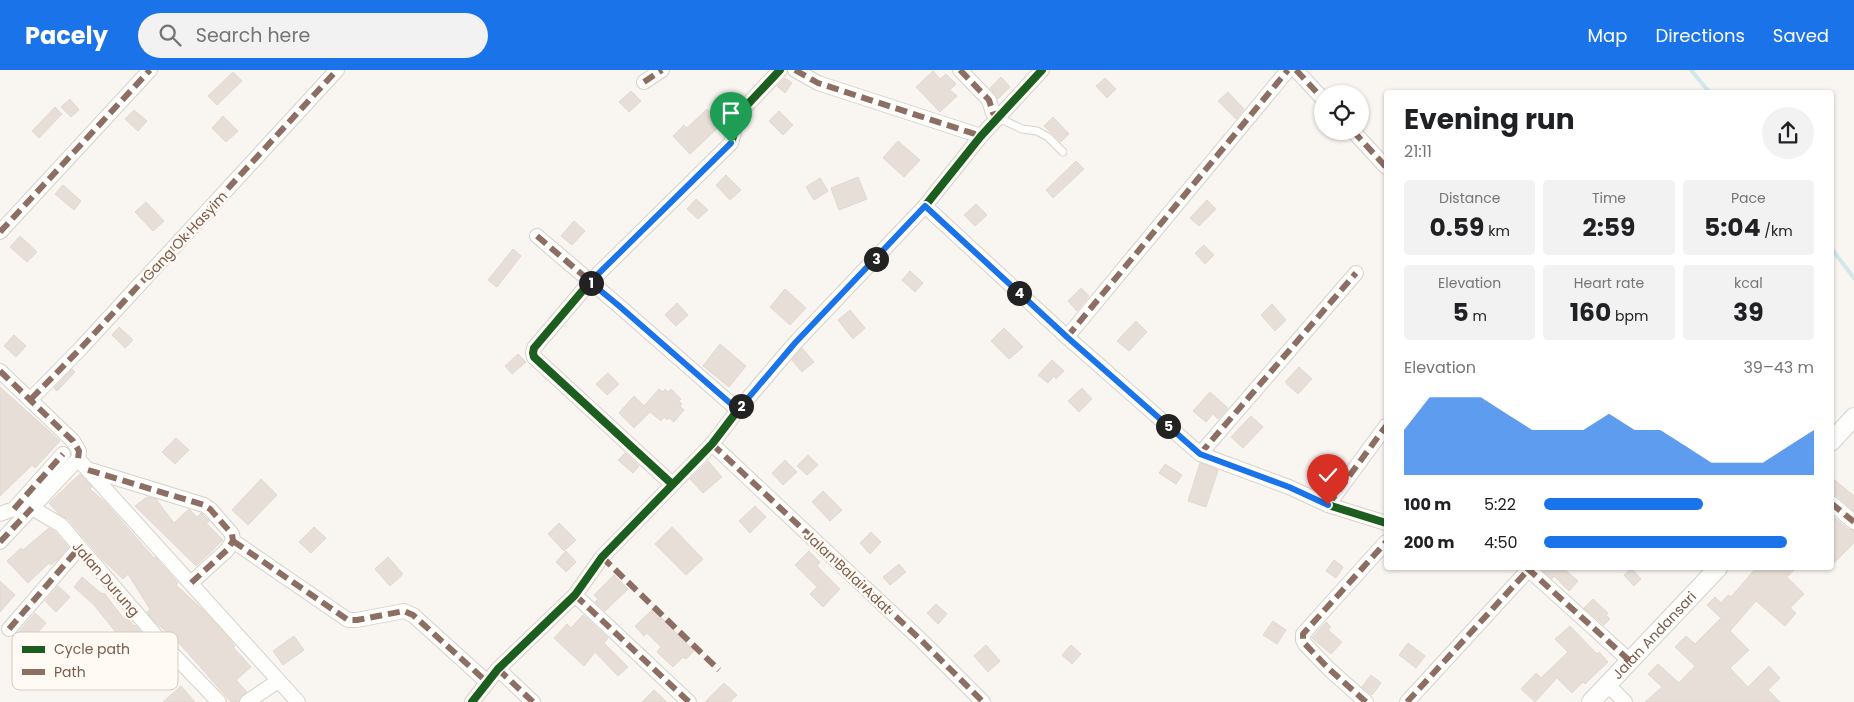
<!DOCTYPE html>
<meta charset="utf-8">
<style>
:root{--surface:#fff;--page:#f2f2f2;--text:#202124;--muted:#757577;--accent:#1a73e8}
body{margin:0;font-family:Poppins,sans-serif;background:var(--page);color:var(--text);height:100vh;display:flex;flex-direction:column;font-size:19px;white-space:nowrap}
*{box-sizing:border-box;margin:0}
p{font-size:16px;color:var(--muted)}
.icon{flex:none;width:28px;height:28px;fill:none;stroke:currentColor;stroke-width:2;stroke-linecap:round;stroke-linejoin:round}
.map{position:relative;flex:1;overflow:hidden}
.details{position:absolute;left:1384px;top:20px;width:450px;height:480px;display:flex;flex-direction:column;background:var(--surface);border-radius:5px;box-shadow:0 1px 4px #0004}
.details>*{flex:none}
.buttons{position:absolute;left:1314px;top:15px;display:grid;gap:10px}
.buttons a{display:grid;place-items:center;width:55px;height:55px;border-radius:50%;background:var(--surface);box-shadow:0 1px 4px #0004;font-size:25px}
.pin{position:absolute;display:grid;place-items:center;width:42px;height:42px;color:#fff;margin:-51px -21px;border-radius:50% 50% 50% 0;rotate:-45deg;box-shadow:0 0 5px #0007}
.pin .icon{rotate:45deg}
.km{position:absolute;width:25px;height:25px;margin:-12px;border-radius:50%;background:#222;color:#fff;font-size:14px;line-height:25px;text-align:center}
.round{display:grid;place-items:center;flex:none;width:52px;height:52px;border-radius:26px;background:var(--page)}
.overview{display:flex;align-items:center;justify-content:space-between;height:85px;padding:0 20px}
h1{font-size:28px;font-weight:700;line-height:38px}
.figures{display:grid;grid-template-columns:repeat(3,1fr);gap:8px;height:85px;padding:5px 20px}
.figures div{display:grid;align-content:center;border-radius:5px;background:var(--page);text-align:center}
.figures b{font-size:25px;font-weight:700}
.figures small{font-size:14px;font-weight:400}
.figures p{font-size:14px}
.chart{height:140px;padding:10px 20px}
.chart p{display:flex;justify-content:space-between}
.chart svg{width:100%;height:90px;margin-top:5px;fill:var(--accent);opacity:.7}
ul{padding:0 20px;list-style:none;font-size:16px}
li{display:grid;grid-template-columns:80px 60px 1fr;align-items:center;height:38px}
li i{height:12px;border-radius:6px;background:var(--accent)}
header{display:flex;align-items:center;gap:30px;box-sizing:border-box;height:70px;padding:0 25px;background:var(--accent);color:#fff}
header strong{font-size:24px}
nav{display:flex;gap:28px;margin-inline-start:auto;font-size:18px}
.search{width:350px;height:45px;background:var(--page);display:flex;align-items:center;gap:12px;box-sizing:border-box;padding:0 18px;border-radius:28px;color:var(--muted);font-size:19px}
.map>svg:first-child{display:block}
</style>
<header>
<strong>Pacely</strong>
<div class="search"><svg class="icon" aria-label="search" viewBox="0 0 24 24"><circle cx="10" cy="10" r="6"/><path d="M15 15l6 6"/></svg>Search here</div>
<nav><a>Map</a><a>Directions</a><a>Saved</a></nav>
</header>
<div class="map">
<svg width="1854" height="632" viewBox="0 0 1854 632">
<rect width="100%" height="100%" fill="#f9f5f0"/>
<g fill="none" stroke-linecap="round" stroke-linejoin="round">
<g stroke="#d0e8ea" stroke-width="4">
<path d="M1691 0 1709 22"/>
<path d="M1831 178 1854 208"/>
</g>
</g>
<g fill="#e6ded7" stroke="#e2d8d2">
<path d="M933 1 940 9 946 4 956 14 950 20 957 26 940 42 916 17Z"/>
<path d="M233 2 242 11 217 35 208 26Z"/>
<path d="M1001 7 1010 17 998 29 990 18Z"/>
<path d="M785 8 792 13 785 23 777 16Z"/>
<path d="M1105 8 1116 19 1107 28 1096 16Z"/>
<path d="M631 21 641 31 629 42 619 32Z"/>
<path d="M1228 22 1244 39 1236 49 1218 31Z"/>
<path d="M70 29 79 40 71 47 61 37Z"/>
<path d="M55 37 62 44 39 68 32 61Z"/>
<path d="M707 39 722 54 690 84 673 66 684 55 687 58Z"/>
<path d="M134 40 147 51 138 61 125 49Z"/>
<path d="M779 41 793 55 783 65 769 51Z"/>
<path d="M223 46 238 61 226 72 212 58Z"/>
<path d="M1053 47 1069 64 1061 72 1044 56Z"/>
<path d="M898 71 920 90 904 107 883 88Z"/>
<path d="M1076 91 1084 99 1053 128 1046 120Z"/>
<path d="M726 105 741 120 730 130 716 115Z"/>
<path d="M858 107 867 129 839 140 831 118Z"/>
<path d="M820 108 828 121 814 130 806 117Z"/>
<path d="M63 115 81 131 74 140 55 124Z"/>
<path d="M696 129 708 140 698 149 687 139Z"/>
<path d="M1207 130 1216 139 1199 156 1190 148Z"/>
<path d="M146 132 164 151 153 161 135 142Z"/>
<path d="M976 134 987 145 975 156 964 145Z"/>
<path d="M574 151 585 161 572 175 561 166Z"/>
<path d="M20 166 37 182 27 192 10 177Z"/>
<path d="M1204 175 1214 185 1205 194 1195 183Z"/>
<path d="M513 179 521 186 497 217 488 210Z"/>
<path d="M910 201 923 213 915 222 902 210Z"/>
<path d="M1081 218 1089 226 1077 241 1068 231Z"/>
<path d="M785 219 806 238 790 255 770 237Z"/>
<path d="M677 233 688 245 676 256 665 245Z"/>
<path d="M1272 234 1286 250 1275 261 1261 245Z"/>
<path d="M850 240 865 258 853 269 838 250Z"/>
<path d="M1136 251 1147 262 1129 281 1117 271Z"/>
<path d="M119 257 133 270 125 278 112 265Z"/>
<path d="M1004 258 1023 277 1009 289 991 271Z"/>
<path d="M14 265 26 276 16 287 4 276Z"/>
<path d="M720 274 746 296 729 317 703 296Z"/>
<path d="M802 278 814 292 802 302 792 290Z"/>
<path d="M518 284 526 292 512 304 505 296Z"/>
<path d="M1052 290 1064 301 1056 309 1054 306 1048 313 1038 305Z"/>
<path d="M1299 297 1312 309 1298 324 1285 312Z"/>
<path d="M72 299 75 302 57 321 54 318Z"/>
<path d="M608 303 619 314 607 325 596 314Z"/>
<path d="M0 317 60 371 35 398 32 395 0 426Z"/>
<path d="M1082 318 1092 329 1079 342 1068 331Z"/>
<path d="M659 319 663 322 665 319 668 322 671 319 681 329 679 331 682 334 680 336 684 340 674 352 669 348 667 350 664 347 661 351 650 342 634 358 619 343 634 326 644 336Z"/>
<path d="M1210 322 1228 338 1218 349 1213 344 1206 352 1193 341Z"/>
<path d="M1251 346 1263 357 1243 378 1231 367Z"/>
<path d="M176 368 189 380 175 394 162 382Z"/>
<path d="M625 383 639 396 633 403 618 390Z"/>
<path d="M808 385 818 395 807 405 797 396Z"/>
<path d="M785 390 797 402 783 415 772 403Z"/>
<path d="M708 391 722 407 703 423 690 409Z"/>
<path d="M1200 393 1218 400 1206 437 1188 431Z"/>
<path d="M1165 394 1182 405 1176 414 1159 403Z"/>
<path d="M80 404 92 417 90 419 105 432 154 488 155 487 178 513 176 515 202 539 224 563 235 576 233 577 251 597 236 610 247 622 239 628 238 632H231L179 573 178 574 170 562 168 563 154 551 147 542 150 539 128 504 123 509 102 489 68 449 59 444 49 433Z"/>
<path d="M1831 407 1854 426V441L1837 426 1831 424Z"/>
<path d="M261 409 277 425 248 455 232 440Z"/>
<path d="M823 421 842 440 830 451 812 432Z"/>
<path d="M147 427 156 429 174 453 189 439 197 447 201 443 209 451 206 453 223 470 196 496 135 436Z"/>
<path d="M755 436 766 447 750 463 739 451Z"/>
<path d="M1831 445 1848 459 1854 461V473L1831 496Z"/>
<path d="M559 453 576 470 564 481 548 464Z"/>
<path d="M314 457 326 468 311 483 299 472Z"/>
<path d="M672 457 703 489 686 505 655 474Z"/>
<path d="M49 458 55 462 68 477 58 489 51 495 49 493 28 513 7 491 21 478 23 480Z"/>
<path d="M871 462 881 472 870 484 860 473Z"/>
<path d="M566 481 576 492 566 502 556 492Z"/>
<path d="M809 481 820 492 817 496 840 519 823 537 810 524 817 517 795 495Z"/>
<path d="M388 487 403 504 390 516 375 499Z"/>
<path d="M1334 490 1343 497 1336 508 1326 501Z"/>
<path d="M899 494 906 502 890 515 883 507Z"/>
<path d="M1540 498H1563L1578 511 1569 521 1554 506 1552 509Z"/>
<path d="M1631 498 1641 509 1634 516 1624 505Z"/>
<path d="M1756 498H1796L1787 507 1804 524 1790 538 1796 543 1785 556 1756 531 1730 561 1749 580 1730 598 1748 617 1769 596 1780 608 1768 620 1780 632H1645L1662 617 1648 604 1658 594 1679 613 1695 596 1675 577 1686 566 1695 574 1721 548 1707 535 1715 527 1721 533 1728 525 1731 527Z"/>
<path d="M614 505 628 519 605 541 595 532 598 529 594 525Z"/>
<path d="M82 507 102 524 104 523 124 549 126 547 134 556 135 555 140 561 146 573 129 581 122 563 119 566 94 535 74 517Z"/>
<path d="M0 511 15 525 0 542Z"/>
<path d="M58 516 70 527 56 542 45 531Z"/>
<path d="M1593 529 1608 543 1606 545 1610 549 1604 555 1584 538Z"/>
<path d="M936 534 947 544 938 554 927 543Z"/>
<path d="M653 539 694 581 686 589 683 587 673 597 657 582 661 577 647 563 644 566 635 556Z"/>
<path d="M35 543 46 553 29 573 18 563Z"/>
<path d="M583 545 608 568 604 573 628 597 618 606 595 582 584 596 554 568 567 554 571 558Z"/>
<path d="M1273 551 1286 560 1277 574 1263 565Z"/>
<path d="M1326 552 1331 557 1328 560 1342 572 1331 584 1312 568Z"/>
<path d="M1570 556 1597 584 1599 582 1608 592 1585 614 1583 612 1572 623 1557 608 1535 632 1521 619 1536 603 1541 608 1568 582 1555 569Z"/>
<path d="M294 566 304 580 283 595 273 581Z"/>
<path d="M1408 573 1425 586 1416 598 1399 585Z"/>
<path d="M986 575 1000 591 988 602 974 586Z"/>
<path d="M1071 575 1081 584 1072 594 1062 585Z"/>
<path d="M1371 605 1381 613 1372 625 1362 617Z"/>
<path d="M724 613 737 625 730 632H705Z"/>
<path d="M181 616 195 632H163Z"/>
<path d="M654 620 667 632H642Z"/>
</g>
<g fill="none" stroke-linecap="round" stroke-linejoin="round">
<g stroke="#d7d1cb" stroke-width="9">
<path id="service" d="M999 48 1022 59 1037 61 1048 67 1063 82"/>
</g>
<g stroke="#d7d1cb" stroke-width="16">
<g id="minor">
<path d="M795 0 818 13 981 66"/>
<path d="M960 0 989 30 993 43 999 48"/>
<path d="M1296 0 1322 28"/>
<path d="M644 12 662 0"/>
<path d="M1353 61 1386 97"/>
<path d="M925 136 1067 267 1200 384 1289 417 1328 435 1386 453"/>
<path d="M0 162 150 0"/>
<path d="M537 166 618 235 738 340"/>
<path d="M1067 267 1288 0"/>
<path d="M0 301 73 371 79 381 78 389 0 472"/>
<path d="M31 329 81 278 337 0"/>
<path d="M712 374 924 573 983 632"/>
<path d="M1200 384 1356 203"/>
<path d="M78 389 298 632"/>
<path d="M90 400 204 435 210 439 232 464 233 471 227 480 191 513"/>
<path d="M672 414 534 287 533 283 534 278 590 212 731 73 734 63 733 50 780 0"/>
<path d="M1831 433 1854 452"/>
<path d="M1328 435 1386 356"/>
<path d="M14 439 63 384"/>
<path d="M0 444 14 439 32 438 61 455 162 573 219 632"/>
<path d="M233 471 348 550H357L404 541 413 545 487 612"/>
<path d="M1527 498 1630 591"/>
<path d="M575 525 689 632"/>
<path d="M9 559 79 478"/>
<path d="M498 599 533 632"/>
<path d="M1607 614 1625 632"/>
<path d="M247 632 278 611"/>
<path d="M472 632 498 599 575 525 602 487 712 374 738 340 795 273 925 136 981 66 1042 0"/>
<path d="M1366 632 1329 599 1305 574 1303 570V564L1386 472"/>
<path d="M1407 632 1530 498"/>
</g>
</g>
<g stroke="#d7d1cb" stroke-width="20">
<g id="tertiary">
<path d="M1831 372 1854 347"/>
<path id="s1" d="M1591 632 1718 498"/>
</g>
</g>
<use href="#service" stroke="#fefefd" stroke-width="7"/>
<use href="#minor" stroke="#fefefd" stroke-width="14"/>
<use href="#tertiary" stroke="#fefefd" stroke-width="18"/>
<g stroke="#8d6e63" stroke-width="6" stroke-dasharray="12 6" stroke-linecap="butt">
<path d="M795 0 818 13 981 66"/>
<path d="M960 0 989 30 993 43 999 48"/>
<path d="M1296 0 1322 28"/>
<path d="M644 12 662 0"/>
<path d="M1353 61 1386 97"/>
<path d="M0 162 150 0"/>
<path d="M537 166 618 235 738 340"/>
<path d="M1067 267 1288 0"/>
<path d="M0 301 73 371 79 381 78 389"/>
<path d="M31 329 81 278 337 0"/>
<path d="M712 374 924 573 983 632"/>
<path d="M1200 384 1356 203"/>
<path d="M88 400 204 435 210 439 232 464 233 471 227 480 191 513"/>
<path d="M1831 433 1854 452"/>
<path d="M1328 435 1386 356"/>
<path d="M14 439 63 384"/>
<path d="M233 471 348 550H357L404 541 413 545 487 612"/>
<path d="M0 472 32 438"/>
<path d="M602 487 719 600"/>
<path d="M1527 498 1630 591"/>
<path d="M575 525 689 632"/>
<path d="M9 559 79 478"/>
<path d="M498 599 533 632"/>
<path d="M1366 632 1329 599 1305 574 1303 570V564L1386 472"/>
<path d="M1407 632 1530 498"/>
</g>
<g stroke="#fffaf3" stroke-width="11">
<g id="cycleway">
<path d="M925 136 1067 267 1200 384 1289 417 1328 435 1386 453"/>
<path d="M672 414 534 287 533 283 534 278 590 212 731 73 734 63 733 50 780 0"/>
<path d="M472 632 498 599 575 525 602 487 712 374 738 340 795 273 925 136 981 66 1042 0"/>
</g>
</g>
<use href="#cycleway" stroke="#1b5e20" stroke-width="8"/>
</g>
<g fill="none" stroke-linecap="round" stroke-linejoin="round">
<g stroke="#fff" stroke-width="10">
<path id="route" d="M731 73 590 212 618 235 738 340 795 273 925 136 1067 267 1200 384 1289 417 1328 435"/>
</g>
<use href="#route" stroke="#1a73e8" stroke-width="6"/>
</g>
<g text-anchor="middle" stroke-width="4.5" stroke-linejoin="round" paint-order="stroke">
<g font-size="14" fill="#7a5c4d" stroke="#fffaf3">
<text transform="translate(185 166) rotate(-47)" y="5">Gang Ok Hasyim</text>
<text transform="translate(848 502) rotate(43)" y="5">Jalan Balai Adat</text>
<text transform="translate(106 509) rotate(49)" y="5">Jalan Durung</text>
<text dy="5" stroke="none"><textPath href="#s1" startOffset="92">Jalan Andansari</textPath></text>
</g>
</g>
<rect x="12" y="562" width="166" height="58" rx="8" fill="#fffaf3" stroke="#d7cbc1" stroke-width="1"/>
<rect x="22" y="576" width="23" height="7" fill="#1b5e20"/>
<rect x="22" y="599" width="23" height="6" fill="#8d6e63"/>
<g font-size="14" fill="#7a5c4d">
<text x="54" y="584">Cycle path</text>
<text x="54" y="607">Path</text>
</g>
</svg>
<div class="buttons">
<a><svg class="icon" aria-label="locate" viewBox="0 0 24 24"><circle cx="12" cy="12" r="6"/><path d="M12 2v4M12 18v4M2 12h4M18 12h4"/></svg></a>
</div>
<div class="pin" style="left:731px;top:73px;background:#1e9e55"><svg class="icon" aria-label="arrive" viewBox="0 0 24 24"><path d="M6 21V4h12l-3 4 3 4H6"/></svg></div>
<div class="pin" style="left:1328px;top:435px;background:#d93025"><svg class="icon" aria-label="check" viewBox="0 0 24 24"><path d="M5 12l5 5 9-10"/></svg></div>
<b class="km" style="left:591px;top:213px">1</b>
<b class="km" style="left:741px;top:336px">2</b>
<b class="km" style="left:876px;top:189px">3</b>
<b class="km" style="left:1019px;top:223px">4</b>
<b class="km" style="left:1168px;top:356px">5</b>
<section class="details">
<div class="overview"><div><h1>Evening run</h1><p>21:11</p></div><a class="round"><svg class="icon" aria-label="share" viewBox="0 0 24 24"><path d="M12 15V3M7 8l5-5 5 5M5 13v7h14v-7"/></svg></a></div>
<div class="figures">
<div><p>Distance</p><b>0.59<small> km</small></b></div>
<div><p>Time</p><b>2:59</b></div>
<div><p>Pace</p><b>5:04<small> /km</small></b></div>
</div>
<div class="figures">
<div><p>Elevation</p><b>5<small> m</small></b></div>
<div><p>Heart rate</p><b>160<small> bpm</small></b></div>
<div><p>kcal</p><b>39</b></div>
</div>
<div class="chart"><p><span>Elevation</span>39–43 m</p>
<svg viewBox="0 0 160 44" preserveAspectRatio="none"><path d="M0 44V22L10 6L20 6L30 6L40 14L50 22L60 22L70 22L80 14L90 22L100 22L110 30L120 38L130 38L140 38L150 30L160 22V44z"/></svg>
</div>
<ul>
<li><b>100 m</b>5:22<i style="width:59%"></i></li>
<li><b>200 m</b>4:50<i style="width:90%"></i></li>
</ul>
</section>
</div>
